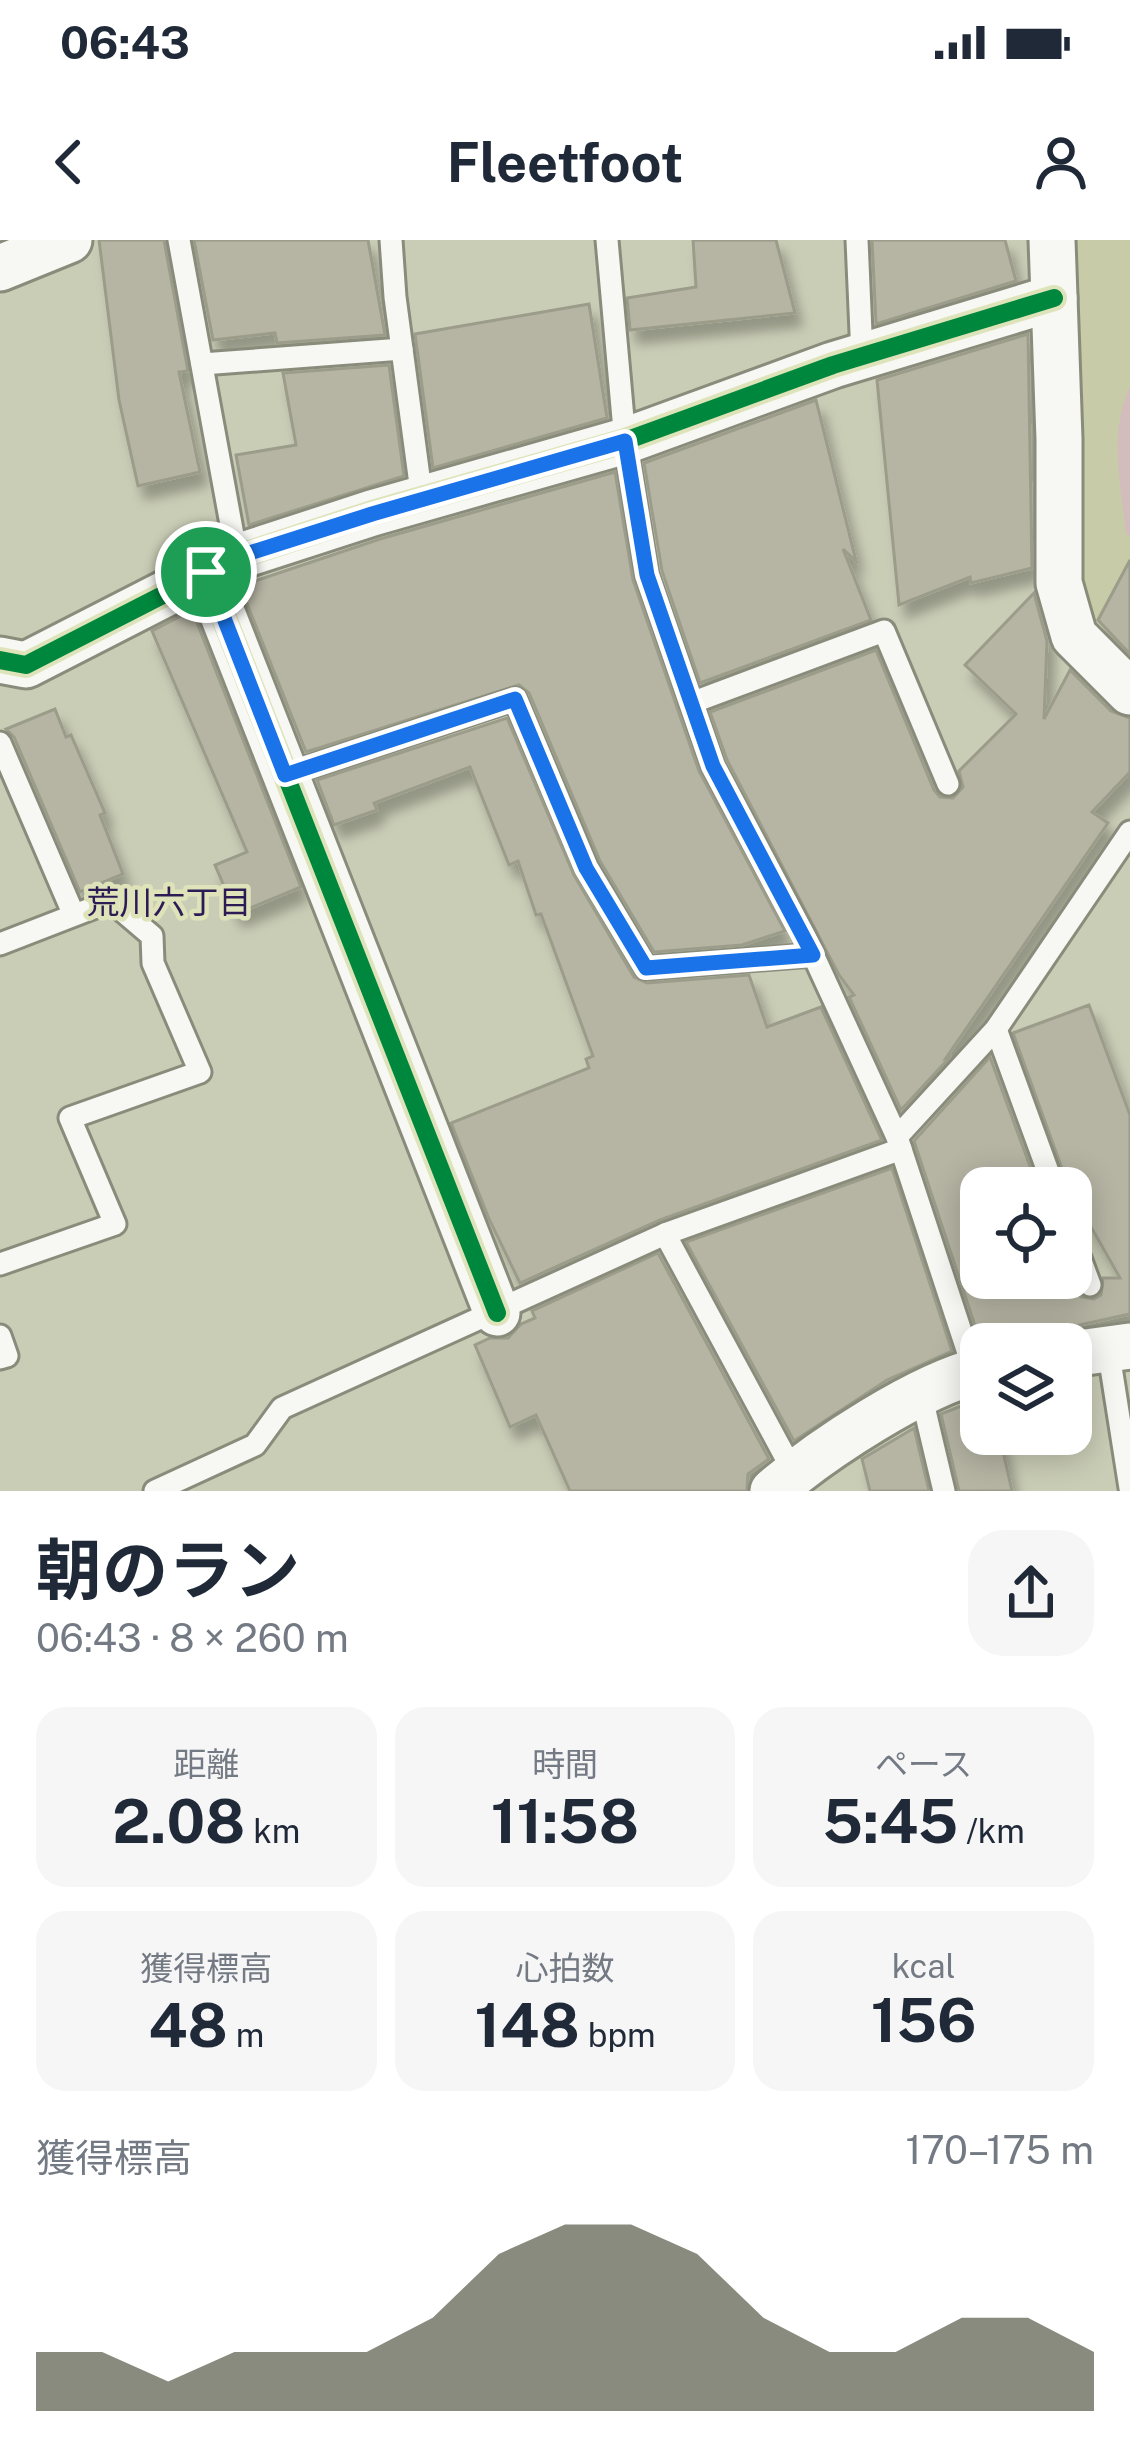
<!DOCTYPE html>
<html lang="ja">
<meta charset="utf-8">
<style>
:root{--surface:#fff;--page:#f6f6f7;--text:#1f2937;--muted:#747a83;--accent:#595b49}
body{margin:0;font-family:"Public Sans","Noto Sans JP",sans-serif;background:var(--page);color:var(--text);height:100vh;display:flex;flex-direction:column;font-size:45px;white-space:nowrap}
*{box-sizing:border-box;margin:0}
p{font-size:39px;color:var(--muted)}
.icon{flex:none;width:66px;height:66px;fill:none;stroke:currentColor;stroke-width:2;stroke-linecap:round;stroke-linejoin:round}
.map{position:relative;height:1251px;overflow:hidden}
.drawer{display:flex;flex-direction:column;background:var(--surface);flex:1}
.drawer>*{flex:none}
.fabs{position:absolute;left:960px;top:927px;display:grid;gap:24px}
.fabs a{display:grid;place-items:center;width:132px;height:132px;border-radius:24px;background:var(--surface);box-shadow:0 6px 30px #0003;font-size:60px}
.pin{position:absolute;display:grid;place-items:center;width:102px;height:102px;color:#fff;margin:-51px;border:6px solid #fff;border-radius:50%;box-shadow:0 3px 12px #0007}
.round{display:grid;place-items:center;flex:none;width:126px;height:126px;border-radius:36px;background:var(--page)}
.head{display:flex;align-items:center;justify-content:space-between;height:204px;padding:0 36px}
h1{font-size:66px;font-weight:700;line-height:90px}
.figures{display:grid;grid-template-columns:repeat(3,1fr);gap:18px;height:204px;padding:12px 36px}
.figures div{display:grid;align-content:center;border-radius:30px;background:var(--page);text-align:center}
.figures b{font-size:60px;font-weight:700}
.figures small{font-size:33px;font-weight:400}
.figures p{font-size:33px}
.chart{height:336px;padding:24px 36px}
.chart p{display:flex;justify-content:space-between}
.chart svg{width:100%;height:216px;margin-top:12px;fill:var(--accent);opacity:.7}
.status{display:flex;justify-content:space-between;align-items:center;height:84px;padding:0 60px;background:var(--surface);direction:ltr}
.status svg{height:33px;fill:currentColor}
header{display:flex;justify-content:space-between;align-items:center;height:156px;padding:0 36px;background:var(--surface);font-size:54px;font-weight:700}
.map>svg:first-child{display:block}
</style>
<div class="status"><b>06:43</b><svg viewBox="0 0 49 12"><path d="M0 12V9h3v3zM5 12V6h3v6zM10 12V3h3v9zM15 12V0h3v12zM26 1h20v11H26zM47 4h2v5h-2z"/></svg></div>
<header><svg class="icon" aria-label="back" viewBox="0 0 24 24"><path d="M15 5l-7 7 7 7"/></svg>Fleetfoot<svg class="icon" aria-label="person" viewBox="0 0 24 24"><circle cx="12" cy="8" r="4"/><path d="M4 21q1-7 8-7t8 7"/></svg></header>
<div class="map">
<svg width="1130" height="1251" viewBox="0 0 1130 1251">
<defs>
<filter id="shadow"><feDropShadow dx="7" dy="13" stdDeviation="6" flood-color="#0004"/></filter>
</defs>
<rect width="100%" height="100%" fill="#cacdb6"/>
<path fill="#c7cba7" d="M1067 0H1130V432L1086 387 1070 346Z"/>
<path fill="#d3bcbc" d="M1130 147V296L1126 294C1121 246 1108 192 1130 147Z"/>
<g fill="#b6b5a4" stroke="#9c9c8b" stroke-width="3" filter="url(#shadow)">
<path d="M99 0H164L188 131 179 132 200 232 138 246 119 160Z"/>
<path d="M194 0H368L385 95 277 103 275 93 213 100Z"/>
<path d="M693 0H776L795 73 630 90 627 58 696 47Z"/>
<path d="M872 0H1005L1016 41 876 84Z"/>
<path d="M589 64 607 178 433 228 415 94Z"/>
<path d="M1028 94 1032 328 971 343 970 337 899 365 877 140Z"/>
<path d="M389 125 404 236 249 285 236 215 296 205 283 133Z"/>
<path d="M816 160 856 321 843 309 871 380 700 443 662 331 644 223Z"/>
<path d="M615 232 633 340 699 531 785 691 742 705 654 712 600 621 529 453 519 445 306 512 240 346 380 299Z"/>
<path d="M1130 320V414L1098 380Z"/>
<path d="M1034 353 1047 401 1044 479 1070 430 1111 471 1130 478V532L1092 572 1108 583 946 818 951 816 901 870 849 757 854 755 839 735 727 520 710 472 876 410 934 550 940 557 953 558 963 547 959 531 1016 474 965 425Z"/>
<path d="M192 370 301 647 236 674 215 625 247 612 152 391Z"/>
<path d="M55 469 66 497 71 495 105 573 100 575 123 634 80 652 14 497 6 489Z"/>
<path d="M507 478 574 635 634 737 647 743 749 735 767 787 821 767 882 900 660 980 520 1043 489 979 451 883 589 828 586 819 593 816 541 674 536 675 518 621 509 625 470 527 374 563 377 570 334 585 317 540Z"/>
<path d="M1089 765 1130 875V1074L1066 1088 1028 1104H981L914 901 990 817 1038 948H981V1038H1071L1081 1057 1094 1059 1101 1055 1103 1038H1120L1069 948 1013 793Z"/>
<path d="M892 928 952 1111 887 1140 794 1201 686 1002Z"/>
<path d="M658 1013 769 1219 748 1234 747 1251H570L536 1175 510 1187 475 1105 490 1098H508L521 1084 535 1078 532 1071Z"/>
<path d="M981 1158V1194H999L1012 1251H959L941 1174Z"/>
<path d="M914 1188 929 1251H870L862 1219Z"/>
</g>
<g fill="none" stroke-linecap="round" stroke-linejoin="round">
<g stroke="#8a8c7b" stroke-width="27">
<g id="lane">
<path d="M179 0 237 317"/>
<path d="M391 0 395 57 422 259"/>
<path d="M607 0 625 201 647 335 713 526 805 697 897 897 974 1131"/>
<path d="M857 0 862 116"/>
<path d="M202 124 402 109"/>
<path d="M691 463 884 391 948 544"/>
<path d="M0 503 73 673"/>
<path d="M285 535 515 459 587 628 646 728 813 715"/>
<path d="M0 704 111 661 152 696 153 723 200 832 70 878 115 984 0 1024"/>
<path d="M996 789 1054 948"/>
<path d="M897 897 996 789 1130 592"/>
<path d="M665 994 794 1233"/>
<path d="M1071 994 1090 1045"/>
<path d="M0 1096 7 1116 0 1118"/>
<path d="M1108 1108 1130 1248"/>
<path d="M921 1154 944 1251"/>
<path d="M155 1251 255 1205 282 1168 665 994 901 909"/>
</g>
</g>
<g stroke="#8a8c7b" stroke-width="51">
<g id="street">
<path d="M1052 0 1059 199V343L1074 396 1130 452"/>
<path d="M0 28 69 0"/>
<path d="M206 332 497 1073"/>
<path d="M0 420 26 425 237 317 372 273 625 201 833 125 1054 58"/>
<path d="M1071 1114 1130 1106"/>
<path d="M773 1251C822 1209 919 1145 981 1130"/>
</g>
</g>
<use href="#lane" stroke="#f7f8f4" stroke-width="21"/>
<use href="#street" stroke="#f7f8f4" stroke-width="45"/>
<g stroke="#dee3ba" stroke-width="26">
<g id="cycleway">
<path d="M206 332 497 1073"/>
<path d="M0 420 26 425 237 317 372 273 625 201 833 125 1054 58"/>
</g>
</g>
<use href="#cycleway" stroke="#00873e" stroke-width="18"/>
</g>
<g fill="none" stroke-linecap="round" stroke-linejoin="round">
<g stroke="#fff" stroke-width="24">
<path id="route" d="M625 201 647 335 713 526 813 715 646 728 586 628 515 459 285 535 206 332 237 317 372 274Z"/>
</g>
<use href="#route" stroke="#1a73e8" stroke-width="15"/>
</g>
<g text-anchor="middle" stroke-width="9" stroke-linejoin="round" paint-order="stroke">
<g font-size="33" fill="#2d1b55" stroke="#dee3ba">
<text x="169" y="674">荒川六丁目</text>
</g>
</g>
</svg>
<div class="fabs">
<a><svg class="icon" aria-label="locate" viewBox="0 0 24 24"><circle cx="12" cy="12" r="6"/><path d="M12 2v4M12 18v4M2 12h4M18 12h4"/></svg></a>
<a><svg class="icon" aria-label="layers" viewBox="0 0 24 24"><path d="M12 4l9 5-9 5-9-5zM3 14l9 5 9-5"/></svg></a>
</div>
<div class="pin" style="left:206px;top:332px;background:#1e9e55"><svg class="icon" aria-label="arrive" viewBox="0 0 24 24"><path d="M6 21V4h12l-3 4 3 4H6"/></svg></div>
</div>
<section class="drawer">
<div class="head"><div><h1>朝のラン</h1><p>06:43 · 8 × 260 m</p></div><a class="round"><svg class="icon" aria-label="share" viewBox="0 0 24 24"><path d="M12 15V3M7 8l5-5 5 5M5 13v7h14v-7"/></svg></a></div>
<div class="figures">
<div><p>距離</p><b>2.08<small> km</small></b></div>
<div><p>時間</p><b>11:58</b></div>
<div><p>ペース</p><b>5:45<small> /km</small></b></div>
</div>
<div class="figures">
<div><p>獲得標高</p><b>48<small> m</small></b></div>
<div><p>心拍数</p><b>148<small> bpm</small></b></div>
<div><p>kcal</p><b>156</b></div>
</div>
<div class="chart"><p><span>獲得標高</span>170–175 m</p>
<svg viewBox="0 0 160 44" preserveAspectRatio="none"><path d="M0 44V32L10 32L20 38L30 32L40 32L50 32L60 25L70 12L80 6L90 6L100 12L110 25L120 32L130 32L140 25L150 25L160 32V44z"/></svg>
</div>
</section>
